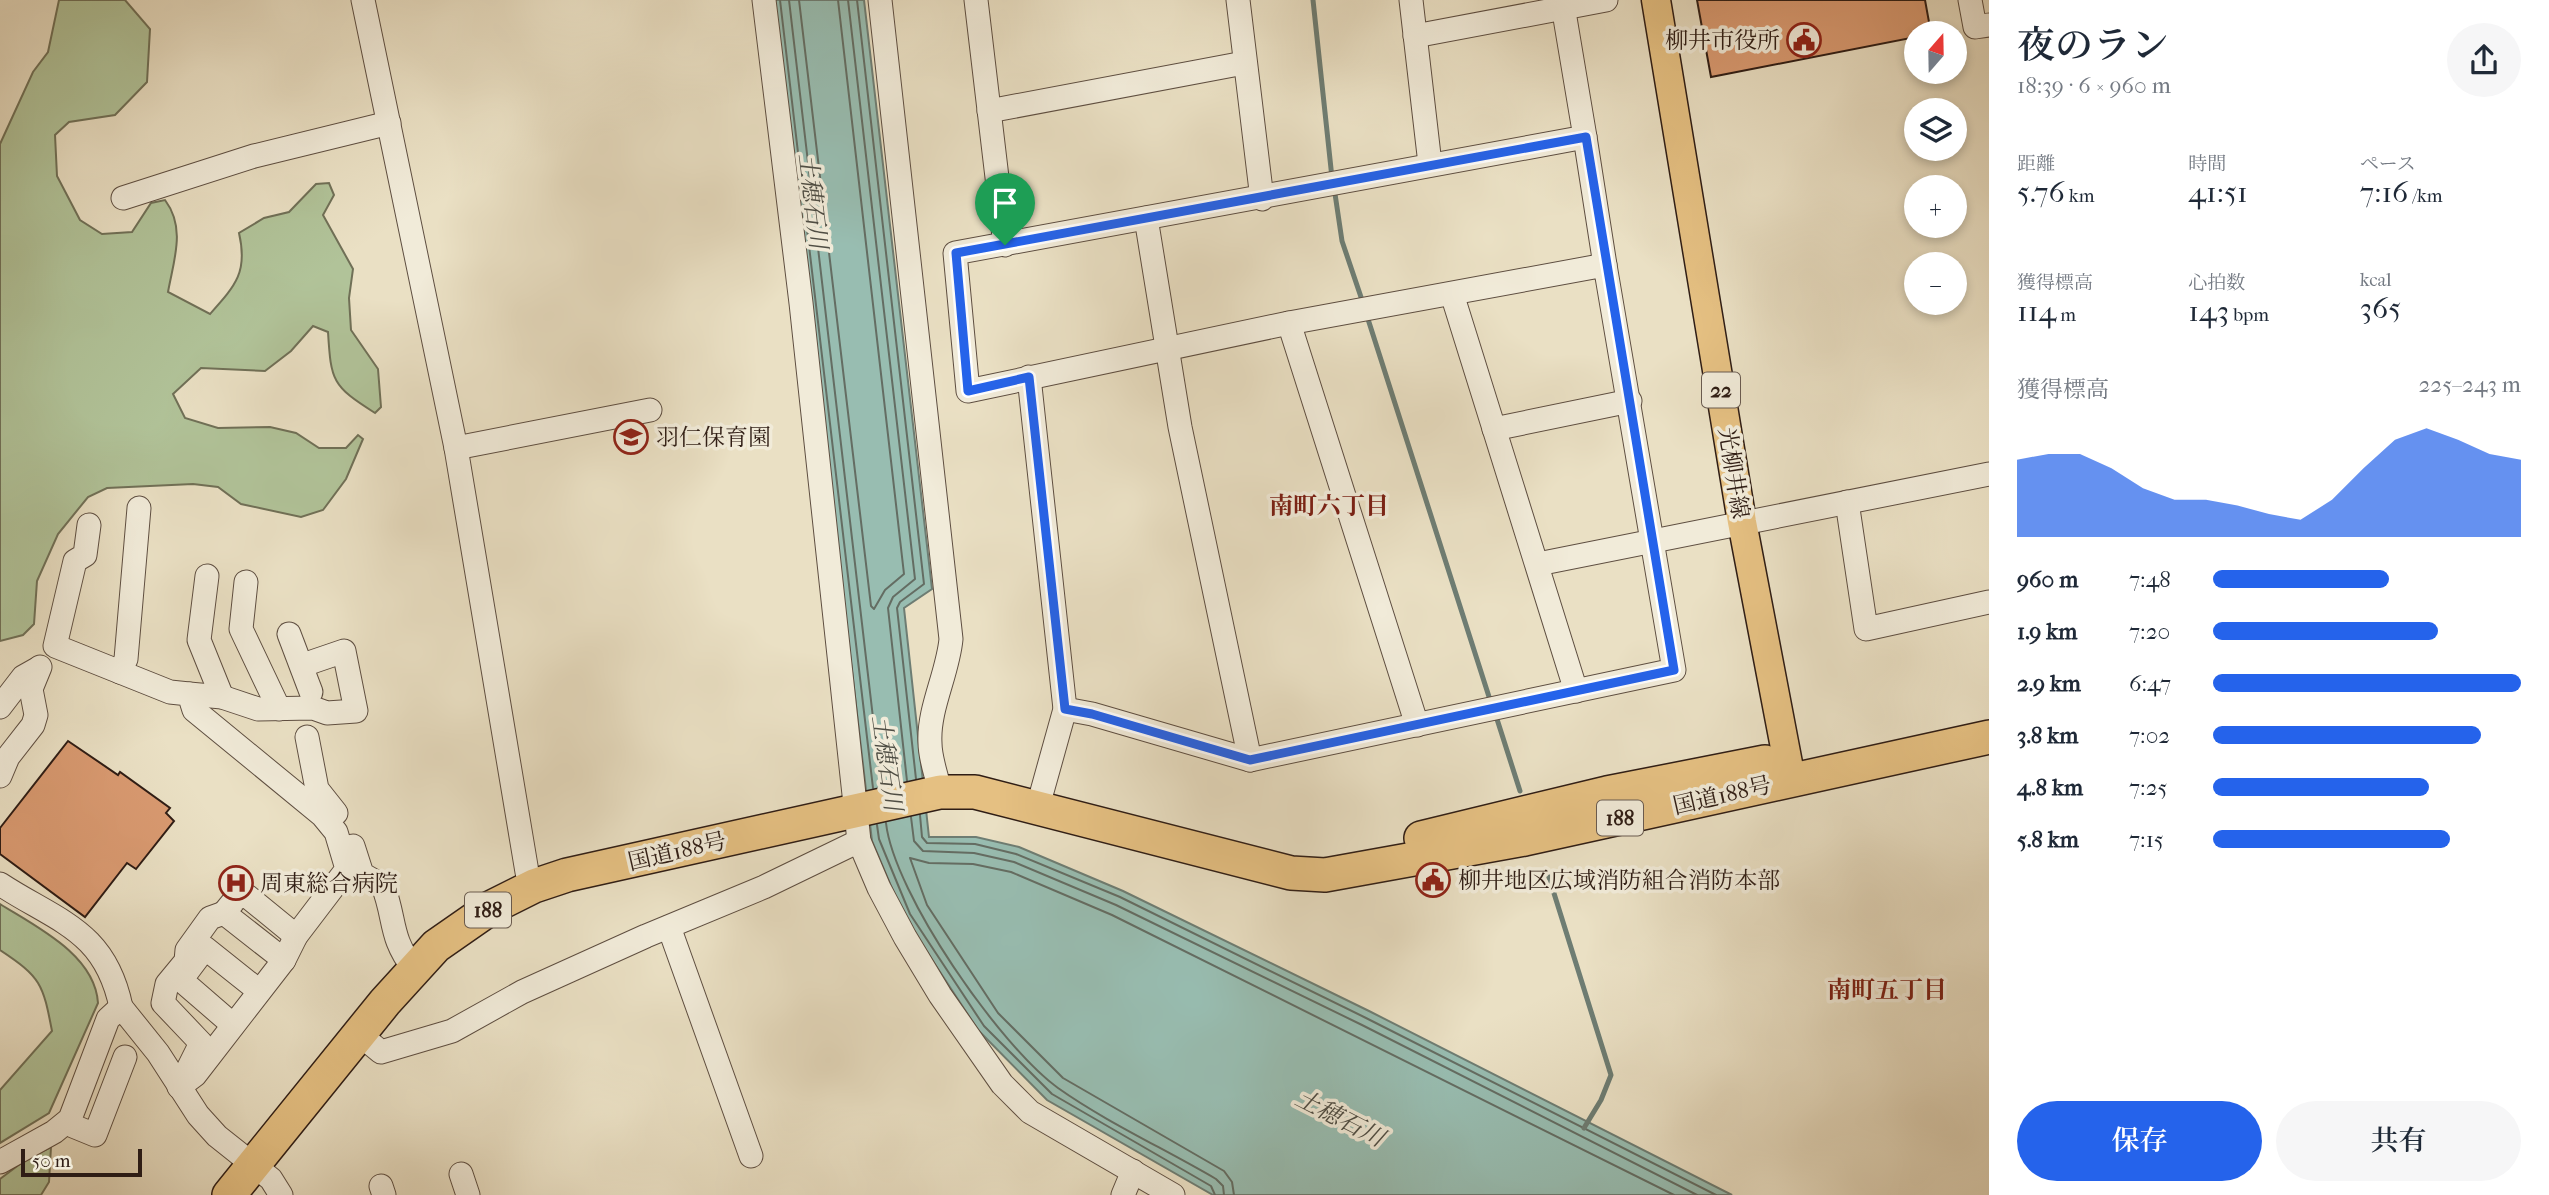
<!DOCTYPE html>
<html lang="ja">
<meta charset="utf-8">
<style>
:root{--surface:#fff;--page:#f6f6f7;--text:#1f2937;--muted:#747a83;--accent:#2563eb}
body{margin:0;font-family:"IM FELL French Canon","Noto Serif JP",serif;background:var(--page);color:var(--text);height:100vh;display:flex;flex-direction:column;font-size:26px;white-space:nowrap}
*{box-sizing:border-box;margin:0}
p{font-size:23px;color:var(--muted)}
.icon{flex:none;width:38px;height:38px;fill:none;stroke:currentColor;stroke-width:2;stroke-linecap:round;stroke-linejoin:round}
.map{position:relative;flex:1;overflow:hidden}
.drawer{display:flex;flex-direction:column;background:var(--surface);width:560px}
.drawer>*{flex:none}
.needle{width:46px;rotate:20deg}
.tools{position:absolute;left:1904px;top:21px;display:grid;gap:14px}
.tools a{display:grid;place-items:center;width:63px;height:63px;border-radius:50%;background:var(--surface);box-shadow:0 4px 10px #0003;font-size:35px}
.scale{position:absolute;left:21px;bottom:18px;width:121px;box-sizing:border-box;padding-left:7px;border:4px solid #2f1d15;border-top:0;font-size:19px;line-height:24px;white-space:nowrap;color:#2f1d15;-webkit-text-stroke:5px #f1ebd9;paint-order:stroke}
.pin{position:absolute;display:grid;place-items:center;width:60px;height:60px;color:#fff;margin:-72px -30px;border-radius:50% 50% 50% 0;rotate:-45deg;box-shadow:0 0 7px #0007}
.pin .icon{rotate:45deg}
.round{display:grid;place-items:center;flex:none;width:74px;height:74px;border-radius:37px;background:var(--page)}
.overview{display:flex;align-items:center;justify-content:space-between;height:119px;padding:0 28px}
h1{font-size:38px;font-weight:600;line-height:52px}
.metrics{display:grid;grid-template-columns:repeat(3,1fr);gap:10px;height:119px;padding:7px 28px}
.metrics div{display:grid;align-content:center}
.metrics b{font-size:30px;font-weight:600}
.metrics small{font-size:19px;font-weight:400}
.metrics p{font-size:19px}
.chart{height:196px;padding:14px 28px}
.chart p{display:flex;justify-content:space-between}
.chart svg{width:100%;height:126px;margin-top:7px;fill:var(--accent);opacity:.7}
.cta{display:flex;gap:14px;margin-top:auto;padding:14px 28px}
.cta a{flex:1;height:80px;border-radius:42px;background:var(--accent);color:#fff;font-size:28px;font-weight:600;line-height:80px;text-align:center}
.cta a+a{background:var(--page);color:var(--text)}
ul{padding:0 28px;list-style:none;font-size:23px}
li{display:grid;grid-template-columns:112px 84px 1fr;align-items:center;height:52px}
li i{height:18px;border-radius:9px;background:var(--accent)}
main{display:flex;flex:1;min-height:0}
.map>svg:first-child{display:block}
</style>
<main>
<div class="map">
<svg width="1989" height="1195" viewBox="0 0 1989 1195">
<rect width="100%" height="100%" fill="#eae0c4"/>
<filter id="stains"><feTurbulence type="fractalNoise" baseFrequency=".00286" numOctaves="4"/><feColorMatrix values="0 0 0 0 .2 0 0 0 0 .09 0 0 0 0 .02 0 0 0 .5 -.17"/></filter>
<radialGradient id="worn" r=".72"><stop offset=".6" stop-color="#630" stop-opacity="0"/><stop offset="1" stop-color="#630" stop-opacity=".3"/></radialGradient>
<g fill="#b1c399" stroke="#707057" stroke-width="2">
<path d="M59 0H125L150 29 147 82 115 115 69 122 55 135 57 176 80 220 102 234 132 232 151 203 165 200C186 228 174 259 168 292L210 314C236 285 248 272 239 233L264 218 289 212 316 184 329 183 334 195 323 215 353 269 349 298 351 330 378 369 381 407 375 413C332 386 331 381 328 332L313 326 291 351 265 371 201 368 173 394 185 418 218 428 270 427 296 433 319 448H346L358 435 363 439 346 479 323 510 301 517 241 504 218 487 193 484 107 488 88 497 58 534 37 581 34 624 23 635 0 641V144L33 72 48 52Z"/>
<path d="M0 904C37 927 95 955 98 1003L49 1113 0 1143V1090L52 1031C43 984 41 977 0 950Z"/>
<path d="M51 1147 49 1182 41 1195H0V1179L28 1158Z"/>
</g>
<path fill="#98bdb1" stroke="#6e7d73" stroke-width="2" d="M773 0H864L932 589 904 608 929 837H976L1019 847 1123 891 1369 1011 1732 1195H1213L1047 1100 978 1030 904 917 872 841Z"/>
<g fill="none" stroke-linecap="round" stroke-linejoin="round">
<g stroke="#646d63" stroke-width="2">
<path d="M780 0 873 788"/>
<path d="M789 0 881 786"/>
<path d="M799 0 871 606 874 609 885 590 904 574 838 0"/>
<path d="M848 0 915 579 893 597 888 608 907 781"/>
<path d="M857 0 924 584 900 602 897 608 916 779"/>
<path d="M920 815 922 837 927 843 975 844 1016 854 1120 897 1366 1018 1716 1195"/>
<path d="M911 817 914 841 923 851 974 853 1014 862 1116 905 1362 1025 1697 1195"/>
<path d="M886 823C894 894 1000 1046 1058 1088 1106 1122 1165 1149 1216 1179L1223 1186 1224 1195"/>
<path d="M877 825 879 839 910 914 984 1026 1052 1094 1211 1186 1215 1195"/>
<path d="M1234 1195 1232 1182 1224 1171 1063 1078 998 1013 927 905 910 858 929 863 973 864 1011 872 1112 915 1674 1195"/>
</g>
<g stroke="#6e7d73" stroke-width="5">
<path d="M1313 0 1332 178"/>
<path d="M1334 187 1342 241 1363 303"/>
<path d="M1367 316 1491 703"/>
<path d="M1496 716 1520 791"/>
<path d="M1547 871 1611 1075 1601 1100 1584 1128"/>
</g>
</g>
<g fill="#d99a71" stroke="#2f1d15" stroke-width="2">
<path d="M1697 0H1925L1931 33H1916V37L1711 77Z"/>
<path d="M68 741 118 775 120 772 170 808 166 813 174 821 136 869 127 863 85 917 0 854V828Z"/>
</g>
<g fill="none" stroke-linecap="round" stroke-linejoin="round">
<g stroke="#5e4e41" stroke-width="25">
<g id="minor">
<path d="M363 0 456 448 527 872 534 886"/>
<path d="M764 0 801 303 859 841 879 888 905 937 940 995 1002 1084 1030 1112 1173 1195"/>
<path d="M880 0 951 639C948 673 928 709 930 743 930 759 937 776 940 792"/>
<path d="M976 0 1005 245"/>
<path d="M1238 0 1262 199"/>
<path d="M1411 0 1430 164"/>
<path d="M1970 0 1975 27 1989 25"/>
<path d="M1415 36 1606 0"/>
<path d="M989 111 1244 63"/>
<path d="M1585 137 1605 265"/>
<path d="M123 198 254 156 389 123"/>
<path d="M1146 218 1180 427 1250 760"/>
<path d="M1452 294 1576 691"/>
<path d="M1289 323 1417 725"/>
<path d="M1029 377 1065 709 1038 806"/>
<path d="M1494 429 1630 401"/>
<path d="M456 448 650 410"/>
<path d="M1847 502 1866 629 1989 602"/>
<path d="M89 525 85 555 75 561 55 646 170 692 189 694 194 710 322 815 336 832 347 869 296 936 284 960"/>
<path d="M1538 564 1989 474"/>
<path d="M207 576 199 640 222 697"/>
<path d="M246 582 241 629 279 709"/>
<path d="M289 634 311 692"/>
<path d="M120 672 126 659 139 508"/>
<path d="M189 694 222 697 258 709 313 708 327 713 356 711 344 651 303 665"/>
<path d="M0 707 23 677 39 668"/>
<path d="M1065 709 1092 714 1250 760 1674 670 1605 265 1289 323 968 391 955 253 1585 137 1562 0"/>
<path d="M307 737 317 789 336 813"/>
<path d="M0 776 8 757 33 725 36 715 31 689 40 667"/>
<path d="M353 846 362 874 383 886C396 920 389 937 414 969"/>
<path d="M0 884C58 922 105 930 121 1007"/>
<path d="M224 913 284 960 195 1075 179 1087 201 1043 163 1003 167 984 186 961 187 950 210 918Z"/>
<path d="M224 913 237 897 247 896 296 936"/>
<path d="M669 927 751 1156"/>
<path d="M233 1025 181 980 205 948 259 991"/>
<path d="M359 1034 381 1052 452 1031 522 992 646 936 764 887 859 841"/>
<path d="M70 1119 73 1126 95 1135 125 1057"/>
<path d="M0 1162 54 1132 70 1119 108 1019 121 1007 158 1053 198 1115 217 1136 271 1179 281 1195"/>
<path d="M461 1174 468 1195"/>
<path d="M381 1186 384 1195"/>
<path d="M1123 1195 1133 1171"/>
</g>
</g>
<g stroke="#2f1d15" stroke-width="31">
<path id="major" d="M1656 0 1742 522 1791 779"/>
</g>
<g stroke="#2f1d15" stroke-width="36">
<g id="highway">
<path d="M1421 838 1607 793 1765 762"/>
<path d="M229 1195 385 1002 436 946 492 907 534 886 567 875 940 792H975L1291 873 1325 875 1525 839 1989 737"/>
</g>
</g>
<use href="#minor" stroke="#f1ebd9" stroke-width="23"/>
<use href="#major" stroke="#e5c082" stroke-width="28"/>
<use href="#highway" stroke="#e5c082" stroke-width="33"/>
</g>
<g fill="none" stroke-linecap="round" stroke-linejoin="round">
<g stroke="#fff" stroke-width="14">
<path id="route" d="M1586 137 1674 670 1250 760 1092 714 1065 709 1029 377 968 391 956 253Z"/>
</g>
<use href="#route" stroke="#2563eb" stroke-width="9"/>
</g>
<defs>
<g id="civic-ring" transform="scale(1.75)"><circle r="9.5" fill="#f1ebd9" stroke="#8f2418" stroke-width="1.5"/><path d="M-.6-6.5H3V-4.5H.6V-3L4-1V1h2V6H-6V1h2V-1L-.6-3ZM-1.2 2.5V6h2.4V2.5Z" fill="#8f2418"/></g>
<g id="school-ring" transform="scale(1.75)"><circle r="9.5" fill="#f1ebd9" stroke="#8f2418" stroke-width="1.5"/><path d="M0-5L7-2L0 1L-7-2ZM-4 1L0 2.5L4 1V4Q0 6-4 4Z" fill="#8f2418"/></g>
<g id="hospital-ring" transform="scale(1.75)"><circle r="9.5" fill="#f1ebd9" stroke="#8f2418" stroke-width="1.5"/><path d="M-5-5h3v3.5h4V-5h3V5h-3V1.5h-4V5h-3Z" fill="#8f2418"/></g>
</defs>
<g fill-rule="evenodd">
<use href="#civic-ring" x="1804" y="40"/>
<use href="#school-ring" x="631" y="437"/>
<use href="#civic-ring" x="1433" y="880"/>
<use href="#hospital-ring" x="236" y="883"/>
</g>
<g text-anchor="middle" stroke-width="7" stroke-linejoin="round" paint-order="stroke">
<g fill="#f1ebd9" stroke="#695b50" stroke-width="2">
<rect x="1702" y="372.5" width="38" height="35" rx="5"/>
<rect x="1597" y="800.5" width="46" height="35" rx="5"/>
<rect x="465" y="892.5" width="46" height="35" rx="5"/>
</g>
<g font-size="21" font-weight="bold" fill="#2f1d15">
<text x="1721" y="397">22</text>
<text x="1620" y="825">188</text>
<text x="488" y="917">188</text>
</g>
<g font-size="23" fill="#2f1d15" stroke="#f1ebd9" text-anchor="start">
<text x="1780" y="48" text-anchor="end">柳井市役所</text>
<text x="656" y="445">羽仁保育園</text>
<text x="1458" y="888">柳井地区広域消防組合消防本部</text>
<text x="260" y="891">周東総合病院</text>
</g>
<g font-size="23" fill="#2f1d15" stroke="#f1ebd9">
<text transform="translate(1734 473) rotate(81)" y="8">光柳井線</text>
<text transform="translate(1722 795) rotate(-13)" y="8">国道188号</text>
<text transform="translate(677 851) rotate(-13)" y="8">国道188号</text>
</g>
<g font-size="24" font-style="italic" fill="#4e4d44" stroke="#f1ebd9">
<text transform="translate(813 201) rotate(83)" y="8">土穂石川</text>
<text transform="translate(887 763) rotate(82)" y="8">土穂石川</text>
<text transform="translate(1340 1118) rotate(27)" y="8">土穂石川</text>
</g>
<g font-size="24" font-weight="bold" fill="#7a1f14" stroke="#f1ebd9">
<text x="1329" y="514">南町六丁目</text>
<text x="1887" y="998">南町五丁目</text>
</g>
</g>
<rect width="100%" height="100%" filter="url(#stains)"/>
<rect width="100%" height="100%" fill="url(#worn)"/>
</svg>
<div class="tools">
<a><svg class="needle" viewBox="-14 -14 28 28"><path d="M0-13l5 13h-10z" fill="#e53935"/><path d="M0 13l5-13h-10z" fill="#747a83"/></svg></a>
<a><svg class="icon" aria-label="layers" viewBox="0 0 24 24"><path d="M12 4l9 5-9 5-9-5zM3 14l9 5 9-5"/></svg></a>
<a>+</a>
<a>−</a>
</div>
<div class="scale">50 m</div>
<div class="pin" style="left:1005px;top:245px;background:#1e9e55"><svg class="icon" aria-label="arrive" viewBox="0 0 24 24"><path d="M6 21V4h12l-3 4 3 4H6"/></svg></div>
</div>
<section class="drawer">
<div class="overview"><div><h1>夜のラン</h1><p>18:39 · 6 × 960 m</p></div><a class="round"><svg class="icon" aria-label="share" viewBox="0 0 24 24"><path d="M12 15V3M7 8l5-5 5 5M5 13v7h14v-7"/></svg></a></div>
<div class="metrics">
<div><p>距離</p><b>5.76<small> km</small></b></div>
<div><p>時間</p><b>41:51</b></div>
<div><p>ペース</p><b>7:16<small> /km</small></b></div>
</div>
<div class="metrics">
<div><p>獲得標高</p><b>114<small> m</small></b></div>
<div><p>心拍数</p><b>143<small> bpm</small></b></div>
<div><p>kcal</p><b>365</b></div>
</div>
<div class="chart"><p><span>獲得標高</span>225–243 m</p>
<svg viewBox="0 0 160 44" preserveAspectRatio="none"><path d="M0 44V17L10 15L20 15L30 20L40 27L50 31L60 31L70 33L80 36L90 38L100 31L110 20L120 10L130 6L140 10L150 15L160 17V44z"/></svg>
</div>
<ul>
<li><b>960 m</b>7:48<i style="width:57%"></i></li>
<li><b>1.9 km</b>7:20<i style="width:73%"></i></li>
<li><b>2.9 km</b>6:47<i style="width:100%"></i></li>
<li><b>3.8 km</b>7:02<i style="width:87%"></i></li>
<li><b>4.8 km</b>7:25<i style="width:70%"></i></li>
<li><b>5.8 km</b>7:15<i style="width:77%"></i></li>
</ul>
<div class="cta"><a>保存</a><a>共有</a></div>
</section>
</main>
